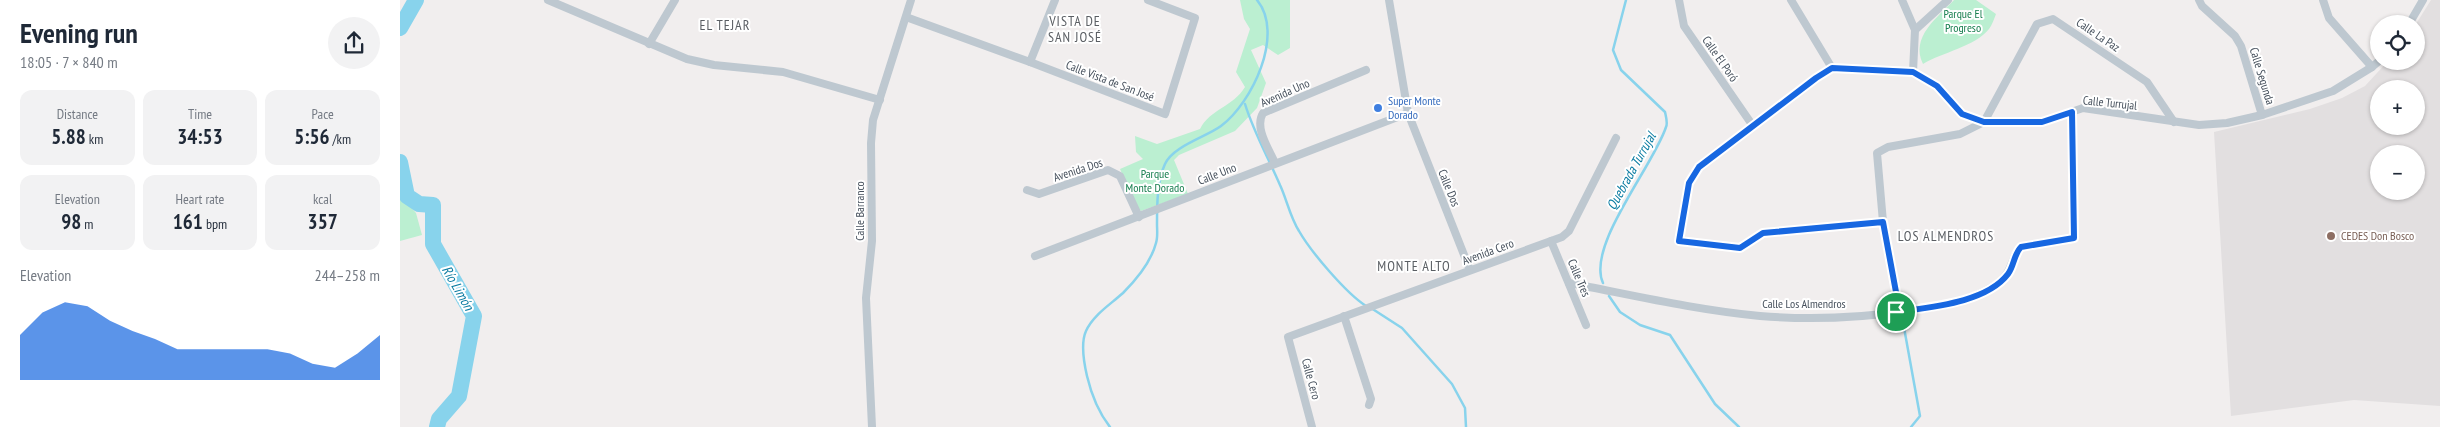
<!DOCTYPE html>
<meta charset="utf-8">
<style>
:root{--surface:#fff;--page:#f2f2f3;--text:#1f2937;--muted:#747a83;--accent:#1767e1}
body{margin:0;font-family:"PT Sans Narrow",sans-serif;background:var(--page);color:var(--text);height:100vh;display:flex;flex-direction:column;font-size:19px;white-space:nowrap}
*{box-sizing:border-box;margin:0}
p{font-size:16px;color:var(--muted)}
.icon{flex:none;width:28px;height:28px;fill:none;stroke:currentColor;stroke-width:2;stroke-linecap:round;stroke-linejoin:round}
.map{position:relative;flex:1;overflow:hidden}
.details{display:flex;flex-direction:column;background:var(--surface);width:400px}
.details>*{flex:none}
.fabs{position:absolute;left:1970px;top:15px;display:grid;gap:10px}
.fabs a{display:grid;place-items:center;width:55px;height:55px;border-radius:50%;background:var(--surface);box-shadow:0 1px 4px #0004;font-size:25px}
.pin{position:absolute;display:grid;place-items:center;width:42px;height:42px;color:#fff;margin:-21px;border:2px solid #fff;border-radius:50%;box-shadow:0 1px 5px #0007}
.round{display:grid;place-items:center;flex:none;width:52px;height:52px;border-radius:26px;background:var(--page)}
.head{display:flex;align-items:center;justify-content:space-between;height:85px;padding:0 20px}
h1{font-size:28px;font-weight:800;line-height:38px}
.stats{display:grid;grid-template-columns:repeat(3,1fr);gap:8px;height:85px;padding:5px 20px}
.stats div{display:grid;align-content:center;border-radius:12px;background:var(--page);text-align:center}
.stats b{font-size:21px;font-weight:800}
.stats small{font-size:14px;font-weight:400}
.stats p{font-size:14px}
.chart{height:140px;padding:10px 20px}
.chart p{display:flex;justify-content:space-between}
.chart svg{width:100%;height:90px;margin-top:5px;fill:var(--accent);opacity:.7}
main{display:flex;flex:1;min-height:0}
.map>svg:first-child{display:block}
</style>
<main>
<section class="details">
<div class="head"><div><h1>Evening run</h1><p>18:05 · 7 × 840 m</p></div><a class="round"><svg class="icon" aria-label="share" viewBox="0 0 24 24"><path d="M12 15V3M7 8l5-5 5 5M5 13v7h14v-7"/></svg></a></div>
<div class="stats">
<div><p>Distance</p><b>5.88<small> km</small></b></div>
<div><p>Time</p><b>34:53</b></div>
<div><p>Pace</p><b>5:56<small> /km</small></b></div>
</div>
<div class="stats">
<div><p>Elevation</p><b>98<small> m</small></b></div>
<div><p>Heart rate</p><b>161<small> bpm</small></b></div>
<div><p>kcal</p><b>357</b></div>
</div>
<div class="chart"><p><span>Elevation</span>244–258 m</p>
<svg viewBox="0 0 160 44" preserveAspectRatio="none"><path d="M0 44V22L10 11L20 6L30 8L40 15L50 20L60 24L70 29L80 29L90 29L100 29L110 29L120 31L130 36L140 38L150 31L160 22V44z"/></svg>
</div>
</section>
<div class="map">
<svg width="2040" height="427" viewBox="0 0 2040 427">
<rect width="100%" height="100%" fill="#f1eeee"/>
<path fill="#e2dfe0" fill-rule="evenodd" d="M2031 0H2040V406L1954 400 1831 416 1814 132 1910 109 1942 98 1965 86 1988 61H2016V24ZM1979 89H2016V126H1979ZM1979 154H2016V191H1979Z"/>
<g fill="#bbefd1">
<path d="M840 0H890V48L878 55 863 45 851 50 866 83 857 108 835 131 779 155 774 160 788 194 741 211 737 208 720 169 743 159 736 152 735 136 757 144 800 129C810 109 833 107 845 87L836 72 850 29 844 19Z"/>
<path d="M1554 0H1576L1596 14C1594 19 1592 25 1589 29 1574 47 1543 52 1523 64 1510 37 1537 18 1554 0Z"/>
<path d="M0 195 16 213 22 235 0 241Z"/>
</g>
<g fill="none" stroke-linecap="round" stroke-linejoin="round">
<g stroke="#88d3ec" stroke-width="2.5">
<path d="M845 104C854 133 868 157 880 185 887 200 890 217 899 231 911 252 946 293 966 306"/>
<path d="M1203 283C1186 246 1254 165 1266 127 1268 123 1266 117 1265 112L1221 70 1213 50 1226 0"/>
<path d="M1209 296 1220 312 1240 325 1270 335 1315 404 1339 427"/>
<path d="M971 308 1002 328 1052 384 1065 408 1066 427"/>
<path d="M1503 322 1520 416 1511 427"/>
<path d="M710 427C699 413 691 393 687 376 684 363 681 342 686 331 693 315 711 304 723 293 737 279 751 262 756 243 758 237 757 230 757 224 757 205 757 181 765 164 773 146 806 137 821 126 852 103 885 34 857 0"/>
</g>
<g stroke="#88d3ec" stroke-width="16">
<path d="M0 28 16 0"/>
<path d="M0 162 7 196 19 204 33 205V244L74 316 59 396 39 419 37 427"/>
</g>
<g stroke="#bec8d0" stroke-width="8">
<path d="M148 0 287 59 314 65 383 72 480 100"/>
<path d="M989 0 1008 113 1070 270"/>
<path d="M1279 0 1284 26 1353 126"/>
<path d="M1391 0 1432 68 1513 72 1537 86 1562 114 1584 122H1642L1683 108 1799 125 1827 123 1862 115 1933 91 1972 67 1979 61"/>
<path d="M1502 0 1515 30"/>
<path d="M1799 0 1802 6 1835 36 1841 46 1862 115"/>
<path d="M1923 0 1929 18 1972 67"/>
<path d="M506 17 630 62 765 114 795 18 748 0"/>
<path d="M2009 24 2023 0"/>
<path d="M249 44 275 0"/>
<path d="M630 62 655 0"/>
<path d="M1432 68 1416 78 1299 167 1289 183 1279 241 1340 248 1363 233 1483 222"/>
<path d="M1513 72 1515 30 1548 0"/>
<path d="M1584 122 1637 24 1653 19 1747 82 1774 122"/>
<path d="M875 163C869 149 854 128 863 113L966 70"/>
<path d="M627 190 639 194 708 170 720 176 739 217"/>
<path d="M1151 241 1186 325"/>
<path d="M635 256 1008 113"/>
<path d="M1169 283C1232 295 1296 310 1360 316 1409 320 1459 318 1507 311 1541 306 1564 304 1594 286 1615 272 1609 259 1621 247L1674 238 1672 112"/>
<path d="M1497 312 1496 292 1483 222 1477 153 1488 147 1560 134 1584 122"/>
<path d="M944 316 971 399 969 405"/>
<path d="M472 427 466 298 472 241 471 143 473 120 511 0"/>
<path d="M912 427 888 337 1162 237 1169 231 1216 138"/>
</g>
</g>
<g fill="none" stroke-linecap="round" stroke-linejoin="round">
<g stroke="#fff" stroke-width="10">
<path id="route" d="M1432 68 1513 72 1537 86 1562 114 1584 122H1642L1672 112 1674 238 1621 247C1614 254 1614 266 1608 274 1586 303 1530 307 1496 312V292L1483 222 1363 233 1340 248 1279 241 1289 183 1299 167 1416 78Z"/>
</g>
<use href="#route" stroke="#1767e1" stroke-width="6"/>
</g>
<circle fill="#3f7fe0" stroke="#fff" stroke-width="2" cx="978" cy="108" r="5"/>
<circle fill="#8d6e63" stroke="#fff" stroke-width="2" cx="1931" cy="236" r="5"/>
<g text-anchor="middle" stroke-width="4" stroke-linejoin="round" paint-order="stroke">
<g font-size="12" fill="#167e4e" stroke="#fff">
<text x="1563" y="18">Parque El<tspan x="1563" dy="14">Progreso</tspan></text>
<text x="755" y="178">Parque<tspan x="755" dy="14">Monte Dorado</tspan></text>
</g>
<g font-size="12" fill="#46505c" stroke="#fff">
<text transform="translate(1698 35) rotate(34)" y="4">Calle La Paz</text>
<text transform="translate(1320 59) rotate(55)" y="4">Calle El Poró</text>
<text transform="translate(1862 76) rotate(73)" y="4">Calle Segunda</text>
<text transform="translate(710 81) rotate(21)" y="4">Calle Vista de San José</text>
<text transform="translate(885 93) rotate(-24)" y="4">Avenida Uno</text>
<text transform="translate(1710 103) rotate(6)" y="4">Calle Turrujal</text>
<text transform="translate(678 170) rotate(-18)" y="4">Avenida Dos</text>
<text transform="translate(817 174) rotate(-21)" y="4">Calle Uno</text>
<text transform="translate(1049 188) rotate(68)" y="4">Calle Dos</text>
<text transform="translate(460 211) rotate(-90)" y="4">Calle Barranco</text>
<text transform="translate(1088 252) rotate(-20)" y="4">Avenida Cero</text>
<text transform="translate(1179 278) rotate(67)" y="4">Calle Tres</text>
<text x="1404" y="308">Calle Los Almendros</text>
<text transform="translate(911 379) rotate(75)" y="4">Calle Cero</text>
</g>
<g font-size="12" fill="#366cbe" stroke="#fff" text-anchor="start">
<text x="988" y="105">Super Monte<tspan x="988" dy="14">Dorado</tspan></text>
</g>
<g font-size="12" fill="#785e54" stroke="#fff" text-anchor="start">
<text x="1941" y="240">CEDES Don Bosco</text>
</g>
<g font-size="14" letter-spacing="1" fill="#5a5e63" stroke="#fff">
<text x="675" y="26">VISTA DE<tspan x="675" dy="16">SAN JOSÉ</tspan></text>
<text x="325" y="30">EL TEJAR</text>
<text x="1546" y="241">LOS ALMENDROS</text>
<text x="1014" y="271">MONTE ALTO</text>
</g>
<g font-size="14" font-style="italic" fill="#0b7ca2" stroke="#fff">
<text transform="translate(1231 171) rotate(-61)" y="5">Quebrada Turrujal</text>
<text transform="translate(58 288) rotate(60)" y="5">Río Limón</text>
</g>
</g>
</svg>
<div class="fabs">
<a><svg class="icon" aria-label="locate" viewBox="0 0 24 24"><circle cx="12" cy="12" r="6"/><path d="M12 2v4M12 18v4M2 12h4M18 12h4"/></svg></a>
<a>+</a>
<a>−</a>
</div>
<div class="pin" style="left:1496px;top:312px;background:#1e9e55"><svg class="icon" aria-label="arrive" viewBox="0 0 24 24"><path d="M6 21V4h12l-3 4 3 4H6"/></svg></div>
</div>
</main>
